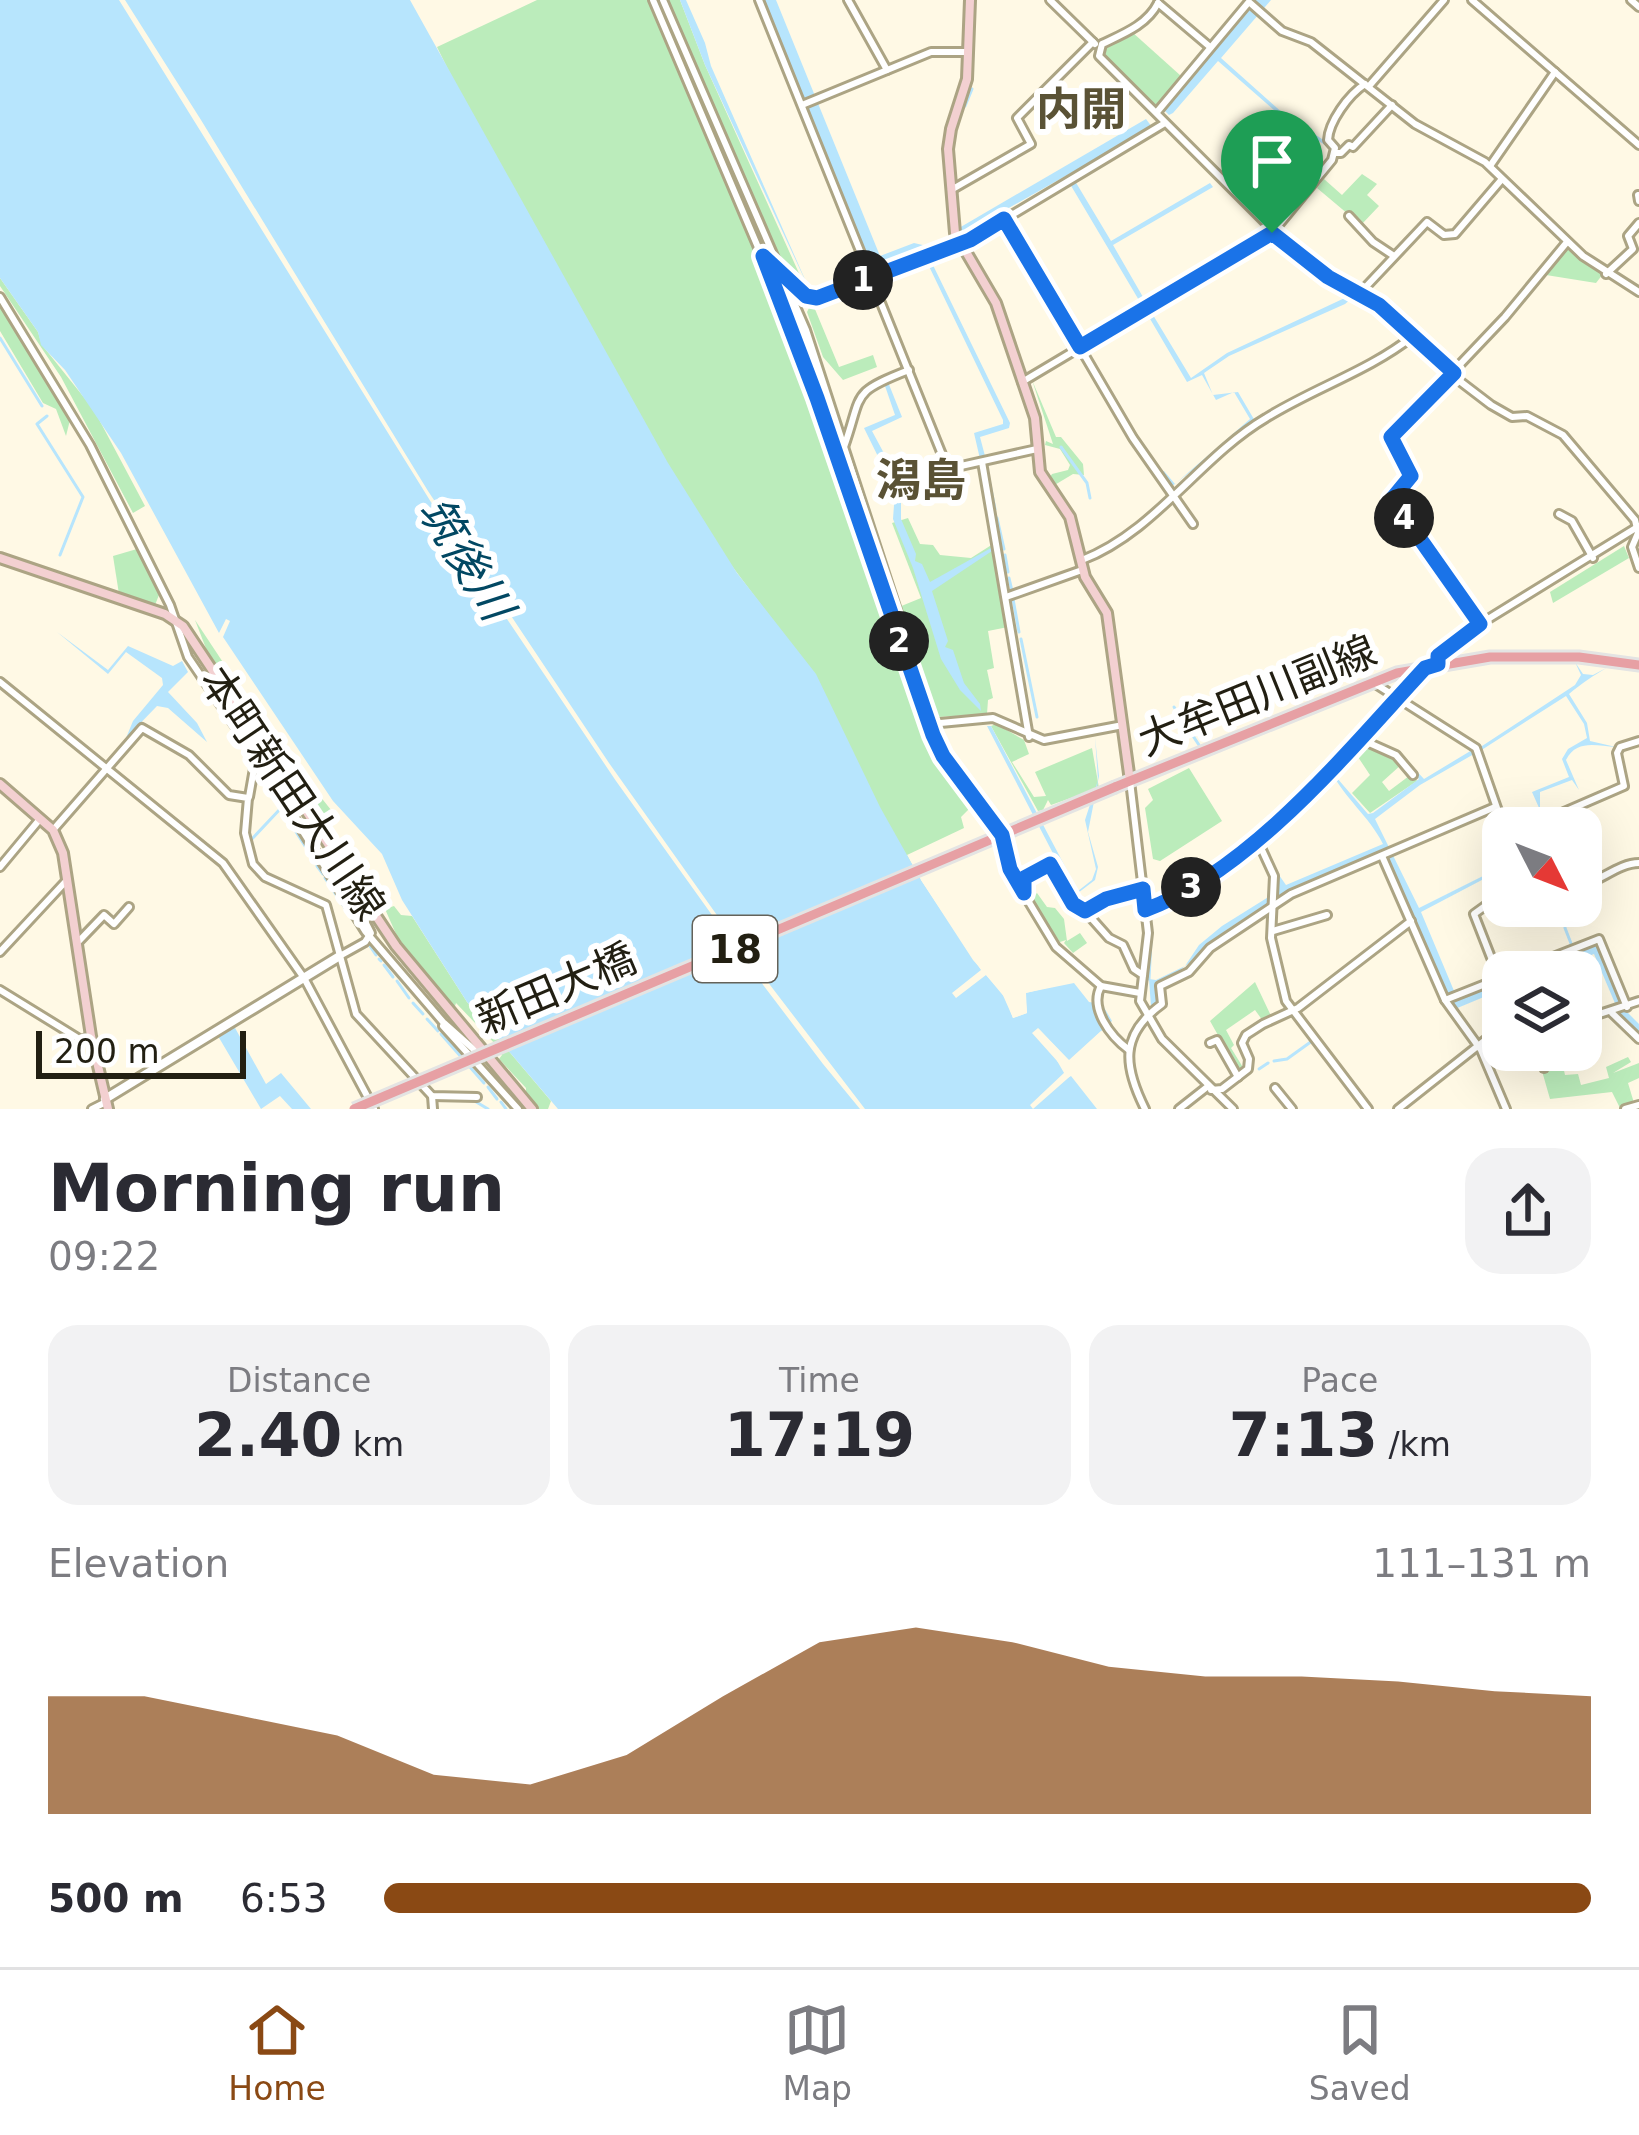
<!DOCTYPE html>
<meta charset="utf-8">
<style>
:root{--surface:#fff;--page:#f2f2f3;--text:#2b2b33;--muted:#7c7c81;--line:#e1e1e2;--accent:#8a4914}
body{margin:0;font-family:"DejaVu Sans","Noto Sans JP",sans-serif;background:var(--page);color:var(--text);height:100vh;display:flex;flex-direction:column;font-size:45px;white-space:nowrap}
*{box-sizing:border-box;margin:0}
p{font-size:39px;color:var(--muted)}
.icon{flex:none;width:66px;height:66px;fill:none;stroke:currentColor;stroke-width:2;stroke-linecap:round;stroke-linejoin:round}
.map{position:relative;height:1109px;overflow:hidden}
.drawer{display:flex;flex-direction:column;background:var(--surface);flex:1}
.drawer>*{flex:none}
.needle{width:78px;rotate:132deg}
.buttons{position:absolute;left:1482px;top:807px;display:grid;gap:24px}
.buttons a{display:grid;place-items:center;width:120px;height:120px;border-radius:24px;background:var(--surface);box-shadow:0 12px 48px #0002;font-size:60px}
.scale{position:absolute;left:36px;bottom:30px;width:210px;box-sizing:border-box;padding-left:12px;border:6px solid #221f12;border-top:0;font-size:33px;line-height:42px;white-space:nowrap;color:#221f12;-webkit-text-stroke:9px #fff;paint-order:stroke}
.pin{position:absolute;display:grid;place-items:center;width:102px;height:102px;color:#fff;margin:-123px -51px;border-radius:50% 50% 50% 0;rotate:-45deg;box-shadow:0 0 12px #0007}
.pin .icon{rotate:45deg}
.km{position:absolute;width:60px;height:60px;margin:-30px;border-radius:50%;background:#222;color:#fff;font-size:33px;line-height:60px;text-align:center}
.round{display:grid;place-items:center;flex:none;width:126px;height:126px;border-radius:36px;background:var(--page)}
.headline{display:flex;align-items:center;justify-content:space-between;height:204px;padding:0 48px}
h1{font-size:66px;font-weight:700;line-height:90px}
.metrics{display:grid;grid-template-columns:repeat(3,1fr);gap:18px;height:204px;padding:12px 48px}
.metrics div{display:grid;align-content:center;border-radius:30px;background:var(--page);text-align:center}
.metrics b{font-size:60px;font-weight:700}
.metrics small{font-size:33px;font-weight:400}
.metrics p{font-size:33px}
.chart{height:336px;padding:24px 48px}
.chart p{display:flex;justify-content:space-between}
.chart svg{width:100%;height:216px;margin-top:12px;fill:var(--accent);opacity:.7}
ul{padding:0 48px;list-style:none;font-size:39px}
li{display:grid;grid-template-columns:192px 144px 1fr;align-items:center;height:90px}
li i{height:30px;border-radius:15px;background:var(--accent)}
.tabs{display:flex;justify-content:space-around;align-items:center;height:168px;border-top:3px solid var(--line);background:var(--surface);font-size:33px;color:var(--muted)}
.tabs a{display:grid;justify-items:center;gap:6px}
.tabs .current{color:var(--accent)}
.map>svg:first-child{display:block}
</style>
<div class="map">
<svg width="1639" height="1109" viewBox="0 0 1639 1109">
<rect width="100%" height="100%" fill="#fff9e5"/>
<g fill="#bbecbb">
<path d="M537 0H648L747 228 813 397 934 746 946 774 952 772 971 807 961 817 964 828 907 855 959 954 771 618 693 514 520 199 514 203 437 47Z"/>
<path d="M666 0H680L705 65 807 291 781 265Z"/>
<path d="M1132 32 1181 76 1156 105H1150L1102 55 1103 46Z"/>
<path d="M1362 174 1377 184 1367 195 1379 206 1361 225 1317 188 1324 179 1342 195Z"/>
<path d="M1569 246 1603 274 1596 283 1546 275Z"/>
<path d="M0 278 38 332 42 345 94 410 145 506 133 513 61 377 0 286Z"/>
<path d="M812 302 839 367 873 355 877 367 843 380 823 357 807 312Z"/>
<path d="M0 303 71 416 66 436 56 409 43 403 0 331Z"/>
<path d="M1032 380 1056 437H1061L1083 464 1084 475 1073 474 1053 486 1048 480 1052 474 1068 470 1070 465 1060 449 1045 445 1046 441 1053 444Z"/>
<path d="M908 518 920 544 933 545 940 555 971 558 993 544 1008 627 988 631 994 668 987 670 993 698 988 700 987 714 939 717 930 710 899 607 921 598 892 523Z"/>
<path d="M1624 546 1629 558 1553 603 1550 592Z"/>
<path d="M137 549 159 595 155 605 119 594 113 556Z"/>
<path d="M195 620 267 729 288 776 212 664Z"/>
<path d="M996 724 1024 740 1029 754 1012 762 1034 797 1046 796 1035 772 1092 748 1099 788 1051 805 1048 800 1043 810 1038 811 991 726Z"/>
<path d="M273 737 339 820 329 829 380 906 388 930 298 794 297 781Z"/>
<path d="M1368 747 1402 764 1382 782 1389 791 1413 773 1417 781 1370 813 1352 793 1370 775 1358 757Z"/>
<path d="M1189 768 1222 821 1160 861 1153 859 1145 808 1153 800 1148 789Z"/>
<path d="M1037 893 1047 907 1055 908 1064 919 1067 941 1080 933 1087 943 1073 953 1064 943 1066 940 1060 942 1031 899Z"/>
<path d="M394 906 401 915 412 916 467 1002 551 1101 548 1109H538L526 1095V1088L499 1059 502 1055 498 1047 456 1003 453 1012 404 952 385 909Z"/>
<path d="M1255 982 1272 1018 1263 1021 1255 1010 1226 1030 1234 1045 1231 1048 1244 1069 1240 1074 1210 1021Z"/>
<path d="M1628 1057 1631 1062 1613 1073 1639 1063V1078L1628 1083 1634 1103 1620 1108 1612 1092 1550 1099 1542 1071 1563 1066 1565 1075 1578 1074 1581 1085 1609 1078 1606 1067Z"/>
</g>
<g fill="#b7e5fd">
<path d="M0 0H410L668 463 737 573 816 674 880 807 921 880 973 960 1002 993 1013 1018 1027 1013 1025 993 1074 983 1089 1002 1102 1004 1112 1021 1069 1061 1038 1028 1067 1078 1071 1076 1097 1109H558L467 1002 402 900 382 854 333 801 223 637 230 621 226 619 219 633 121 453 65 370 41 345 38 332 0 278Z"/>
<path d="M680 0H686L705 43 711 66 811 293 705 65Z"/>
<path d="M762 0H776L880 256 914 243 927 246 952 237 953 240 873 271Z"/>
<path d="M1256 0H1271L1221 58 1285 115 1325 141 1332 150 1275 111 1218 61 1173 113 1169 115 1163 109Z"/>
<path d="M1146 119 1152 127 961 235 959 228Z"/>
<path d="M1075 181 1111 241 1210 183 1213 187 1113 245 1147 304 1143 307 1070 184Z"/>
<path d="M930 259 1010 423 1009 428 980 437 985 456 980 459 974 433 1003 424V420L926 260Z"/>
<path d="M1349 296 1352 298 1345 304 1229 356 1204 373 1213 395 1238 392 1255 421 1171 487 1161 473 1164 471 1175 484 1250 419 1234 392 1216 400 1202 375 1187 382 1146 312 1150 310 1191 378 1227 353Z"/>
<path d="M888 382 902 417 872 431 901 485V519L916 554 915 561 922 564 930 582 991 548 992 551 932 591 948 641 945 647 953 650 964 683 980 704 981 711 960 690 941 659 913 568 893 519 895 491 864 428 895 415 884 383Z"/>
<path d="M57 632 108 670 128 646 173 666 182 661 188 672 168 692 197 723 207 742 168 708 157 706 126 738 133 721 163 685 162 678 126 652 108 674Z"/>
<path d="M1575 662 1583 674 1593 675 1608 667C1593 676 1582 683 1569 694L1587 723 1590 741 1616 747C1596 746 1577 739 1566 760L1579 790 1572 780 1540 792V810L1532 792 1569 777 1562 759 1568 749 1587 738 1584 724 1566 696 1480 751 1479 748 1575 685 1581 675Z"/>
<path d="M987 726H991L1078 891 1092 880 1096 869 1085 820 1098 780 1095 737 1099 776 1088 832 1098 867 1095 880 1078 893 1085 906 1073 892Z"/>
<path d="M1376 744 1398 751 1424 779 1472 750 1474 754 1420 785 1375 819 1419 908 1499 868 1493 853 1503 848 1497 855 1503 877 1499 871 1421 912 1457 998 1503 980V989L1455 1009 1384 850C1332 872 1277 896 1231 927 1205 944 1190 968 1158 984L1155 989 1158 1000 1151 1007 1149 979 1156 980 1185 966 1199 945 1222 926 1278 891 1274 868 1286 885 1383 844C1369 816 1344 798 1331 771L1368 814 1373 813 1419 779 1403 757Z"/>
<path d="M1594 944H1599L1625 1010 1639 1024V1034L1620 1015 1594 954 1547 972H1524Z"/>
<path d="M234 1026 266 1084 281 1073 311 1109H292L280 1096 261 1109 218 1036Z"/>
</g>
<g fill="#fff9e5">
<path d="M119 0H125L201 120 428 491 609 763 736 942 920 866 924 874 744 951 865 1109H860L823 1064 739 953 502 1053 495 1044 732 943 616 781 462 552Z"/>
<path d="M926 878 978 956 1007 990 1016 1011 1021 1009 1022 987 1055 980 1058 985 1026 993 1027 1013 1013 1018 1006 999 986 975 956 998 952 993 981 970 921 880Z"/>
<path d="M1038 1028 1069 1060 1101 1031 1104 1036 1070 1066 1075 1072 1033 1109 1030 1105 1066 1071 1032 1033Z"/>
</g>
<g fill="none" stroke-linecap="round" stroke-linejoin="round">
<g stroke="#b7e5fd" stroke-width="3">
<path d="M965 106 972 89"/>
<path d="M0 338 42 406"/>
<path d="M47 416 37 424 83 497 60 555"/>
<path d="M1061 447 1087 483 1090 498"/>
<path d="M986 465 995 509"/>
<path d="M997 518 1004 549"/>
<path d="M1005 555 1008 572"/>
<path d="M1009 578 1012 591"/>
<path d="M1013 599 1019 632"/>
<path d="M1021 639 1037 717"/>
<path d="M1174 707 1199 745"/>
<path d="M284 812 290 822"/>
<path d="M293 827 305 846"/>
<path d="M251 840 282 807"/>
<path d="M307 851 314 861"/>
<path d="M317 866 323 874"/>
<path d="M325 878 363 935"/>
<path d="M1515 906 1517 915"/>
<path d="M1566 913 1565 928 1572 946"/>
<path d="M370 946 376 955"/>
<path d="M379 959 381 961"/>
<path d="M384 965 393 977"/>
<path d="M1149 979 1151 940"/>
<path d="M397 981 409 998"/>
<path d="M413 1003 423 1014"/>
<path d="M427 1019 438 1031"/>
<path d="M441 1034 484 1083"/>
<path d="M1274 1061 1287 1059 1312 1041"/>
<path d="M1259 1069 1268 1063"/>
<path d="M488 1087 497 1099"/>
<path d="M437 1099 473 1100 488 1109"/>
<path d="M501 1102 506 1109"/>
</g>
<g stroke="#aca484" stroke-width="12">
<g id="minor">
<path d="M653 0 785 311 933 735 943 756 1002 835 1009 869 1056 947 1101 986 1140 993"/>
<path d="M663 0 806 330 897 610 904 634 903 649"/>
<path d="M759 0 945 462 961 466 1037 449"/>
<path d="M848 0 887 70"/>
<path d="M1050 0 1095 44"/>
<path d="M1472 0 1639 145"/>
<path d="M1631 0 1639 7"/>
<path d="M1249 2 1282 31 1311 42 1415 124 1485 162 1583 256 1639 292"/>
<path d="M1158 3C1147 25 1123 34 1102 44L1099 56 1293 250 1328 277 1379 305 1451 368 1457 379 1491 405 1512 417 1527 416 1563 435 1635 520 1638 533 1632 547 1639 568"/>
<path d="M1158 3 1210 47"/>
<path d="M1370 85 1444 0"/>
<path d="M802 105 931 52H967"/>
<path d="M1157 112 1248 3"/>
<path d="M1335 153H1341L1349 145 1353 147 1392 105"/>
<path d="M1490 166 1555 72"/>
<path d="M951 190 1031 144 1017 118 1093 42"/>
<path d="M1638 195 1639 201"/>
<path d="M1349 216 1373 242 1394 256"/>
<path d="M1005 219 1133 438 1193 524"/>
<path d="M781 269 806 295 817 298 970 240 1165 123"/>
<path d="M1606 274 1633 249 1628 236 1639 223"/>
<path d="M1360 293 1427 222 1444 235 1455 234 1502 179"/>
<path d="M0 297 90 445 170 605 188 657 256 757"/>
<path d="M1022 382 1272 233 1332 160 1335 148 1328 140C1329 122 1348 95 1365 84"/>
<path d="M844 447C863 394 849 393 909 370"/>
<path d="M982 462 1029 737"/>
<path d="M1559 514 1572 521 1593 558"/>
<path d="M1082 560C1155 532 1200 457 1266 418 1314 388 1369 371 1413 336"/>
<path d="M1006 597 1082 570"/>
<path d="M1480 624 1393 503V495L1409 479 1411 470 1391 437 1505 317 1567 242"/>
<path d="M1438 665V656L1480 624 1639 526"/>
<path d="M0 682 223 863 304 978 374 1109"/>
<path d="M1374 683 1476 748 1504 828"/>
<path d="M930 724 993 718 1044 740 1123 725"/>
<path d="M1358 738 1396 755 1413 775"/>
<path d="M260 763 365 931 443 1022 480 1055"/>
<path d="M1130 781 1148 933 1140 1001 1162 1039 1233 1109"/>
<path d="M249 797 256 757 286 782"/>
<path d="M1548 828 1564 812 1624 786 1617 753 1620 747 1639 741"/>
<path d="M53 830 142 728 189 755 229 795 248 798 245 833 253 864 265 877 326 905 356 1014 432 1096 477 1097"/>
<path d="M1257 839 1274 876 1271 938 1286 1001 1368 1109"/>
<path d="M1382 856 1445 1000 1481 1050 1506 1109"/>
<path d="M0 867 40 819"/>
<path d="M1581 886C1601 881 1619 863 1639 863"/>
<path d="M1024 893 1025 876 1050 864 1073 904 1085 911 1106 899 1143 889"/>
<path d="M1145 910C1250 871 1346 753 1421 672"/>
<path d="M1085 911 1109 938 1123 945 1134 969 1143 975"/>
<path d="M1273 931 1327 915"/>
<path d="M79 941 104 915 114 924 129 907"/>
<path d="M0 952 67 880"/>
<path d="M338 957 365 942 371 933 351 894 350 881"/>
<path d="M1515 972 1599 939 1627 1007"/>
<path d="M1499 978 1474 914 1503 893"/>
<path d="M1101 986C1089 1008 1110 1036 1129 1050"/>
<path d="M0 990 81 1040 91 1036"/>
<path d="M1445 1000 1503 977"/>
<path d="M1612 1013 1639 1039"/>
<path d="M1581 1020 1639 1001"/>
<path d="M443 1026 518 1109"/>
<path d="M1210 1043 1217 1040 1238 1077"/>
<path d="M1544 1068V1050"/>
<path d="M1275 1088 1292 1109"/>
<path d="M1211 1090 1222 1089 1248 1069 1249 1059 1242 1043 1246 1035 1263 1024 1298 1008 1411 921"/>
<path d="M432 1096 433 1109"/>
<path d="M92 1109 106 1102"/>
<path d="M1145 1109C1124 1067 1119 1035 1162 1004L1160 986 1189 972 1210 948 1291 894 1495 807"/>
<path d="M1179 1109 1207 1087"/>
<path d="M1398 1109 1503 1026"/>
<path d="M1625 1109 1639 1105"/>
</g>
</g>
<g stroke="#aca484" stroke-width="14">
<path id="tertiary" d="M105 1099 338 957"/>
</g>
<g stroke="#aca484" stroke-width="14">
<g id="secondary">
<path d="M970 0 967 79 951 129 948 149 955 233 996 303 1035 418 1040 472 1070 517 1085 577 1107 613 1130 781"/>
<path d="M0 558 165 614 183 626 396 946 532 1109"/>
<path d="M0 784 53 830 63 853 91 1036 108 1109"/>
</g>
</g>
<g stroke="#e4e4e3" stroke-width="15">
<path id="primary" d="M1115 787 1397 673 1490 657H1579L1639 665"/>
</g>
<use href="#minor" stroke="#fff" stroke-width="6"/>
<use href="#tertiary" stroke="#fff" stroke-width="8"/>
<use href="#secondary" stroke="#f3d0d1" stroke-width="8"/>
<use href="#primary" stroke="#e7a0a4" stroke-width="9"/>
<g stroke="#e4e4e3" stroke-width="15" stroke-linecap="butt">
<path id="primary-bridge" d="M354 1109 1115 787"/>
</g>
<use href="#primary-bridge" stroke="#e7a0a4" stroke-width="9"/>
</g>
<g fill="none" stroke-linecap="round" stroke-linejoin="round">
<g stroke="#fff" stroke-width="24">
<path id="route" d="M1004 219 1080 347 1272 233 1328 277 1379 305 1454 373 1391 437 1411 476 1392 499 1480 624 1438 656V664L1425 668C1349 750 1251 871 1145 910L1143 889 1106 899 1085 911 1073 904 1050 864 1024 878V893L1010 869 1002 835 943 756 933 735 817 398 763 256 806 296 817 298 970 240Z"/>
</g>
<use href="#route" stroke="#1a73e8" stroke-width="15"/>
</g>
<g text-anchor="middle" stroke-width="12" stroke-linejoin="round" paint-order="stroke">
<rect fill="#fff" stroke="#646259" stroke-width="3" x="693" y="916" width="84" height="66" rx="9"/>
<g font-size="39" font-weight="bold" fill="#221f12">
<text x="735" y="963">18</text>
</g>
<g font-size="42" fill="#221f12" stroke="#fff">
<text transform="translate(1257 695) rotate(-22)" y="15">大牟田川副線</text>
<text transform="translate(293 793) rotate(56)" y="15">本町新田大川線</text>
<text transform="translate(556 988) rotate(-23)" y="15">新田大橋</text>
</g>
<g font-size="45" font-weight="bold" fill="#5a5235" stroke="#fff">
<text x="1081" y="125">内開</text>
<text x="921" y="496">潟島</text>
</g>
<g font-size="45" font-style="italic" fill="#024863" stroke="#fff">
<text transform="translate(466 558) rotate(58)" y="16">筑後川</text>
</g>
</g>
</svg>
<div class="buttons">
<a><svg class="needle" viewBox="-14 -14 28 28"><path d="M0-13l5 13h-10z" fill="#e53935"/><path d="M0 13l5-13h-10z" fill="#7c7c81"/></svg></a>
<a><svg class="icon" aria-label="layers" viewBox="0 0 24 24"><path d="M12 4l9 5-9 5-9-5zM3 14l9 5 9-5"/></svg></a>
</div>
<div class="scale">200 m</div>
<div class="pin" style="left:1272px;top:233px;background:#1e9e55"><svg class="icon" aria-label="arrive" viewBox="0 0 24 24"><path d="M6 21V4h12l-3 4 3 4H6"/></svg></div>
<b class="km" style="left:863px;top:280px">1</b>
<b class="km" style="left:899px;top:641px">2</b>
<b class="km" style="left:1191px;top:887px">3</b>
<b class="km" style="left:1404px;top:518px">4</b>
</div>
<section class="drawer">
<div class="headline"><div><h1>Morning run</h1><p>09:22</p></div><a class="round"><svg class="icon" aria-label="share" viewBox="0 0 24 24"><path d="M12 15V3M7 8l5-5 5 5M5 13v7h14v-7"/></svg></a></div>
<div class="metrics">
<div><p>Distance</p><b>2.40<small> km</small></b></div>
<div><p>Time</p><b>17:19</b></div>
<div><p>Pace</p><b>7:13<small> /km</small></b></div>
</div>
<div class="chart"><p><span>Elevation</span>111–131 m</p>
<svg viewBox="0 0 160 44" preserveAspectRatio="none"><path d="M0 44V20L10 20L20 24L30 28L40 36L50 38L60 32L70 20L80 9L90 6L100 9L110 14L120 16L130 16L140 17L150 19L160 20V44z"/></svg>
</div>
<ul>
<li><b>500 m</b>6:53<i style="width:100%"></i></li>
</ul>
</section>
<nav class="tabs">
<a class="current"><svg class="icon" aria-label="home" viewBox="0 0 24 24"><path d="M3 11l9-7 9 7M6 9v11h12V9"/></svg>Home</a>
<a><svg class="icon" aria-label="map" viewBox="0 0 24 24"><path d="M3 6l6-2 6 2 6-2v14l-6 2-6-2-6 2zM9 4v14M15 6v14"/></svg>Map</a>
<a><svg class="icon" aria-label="saved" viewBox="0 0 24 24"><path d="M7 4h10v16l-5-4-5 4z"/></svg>Saved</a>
</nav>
